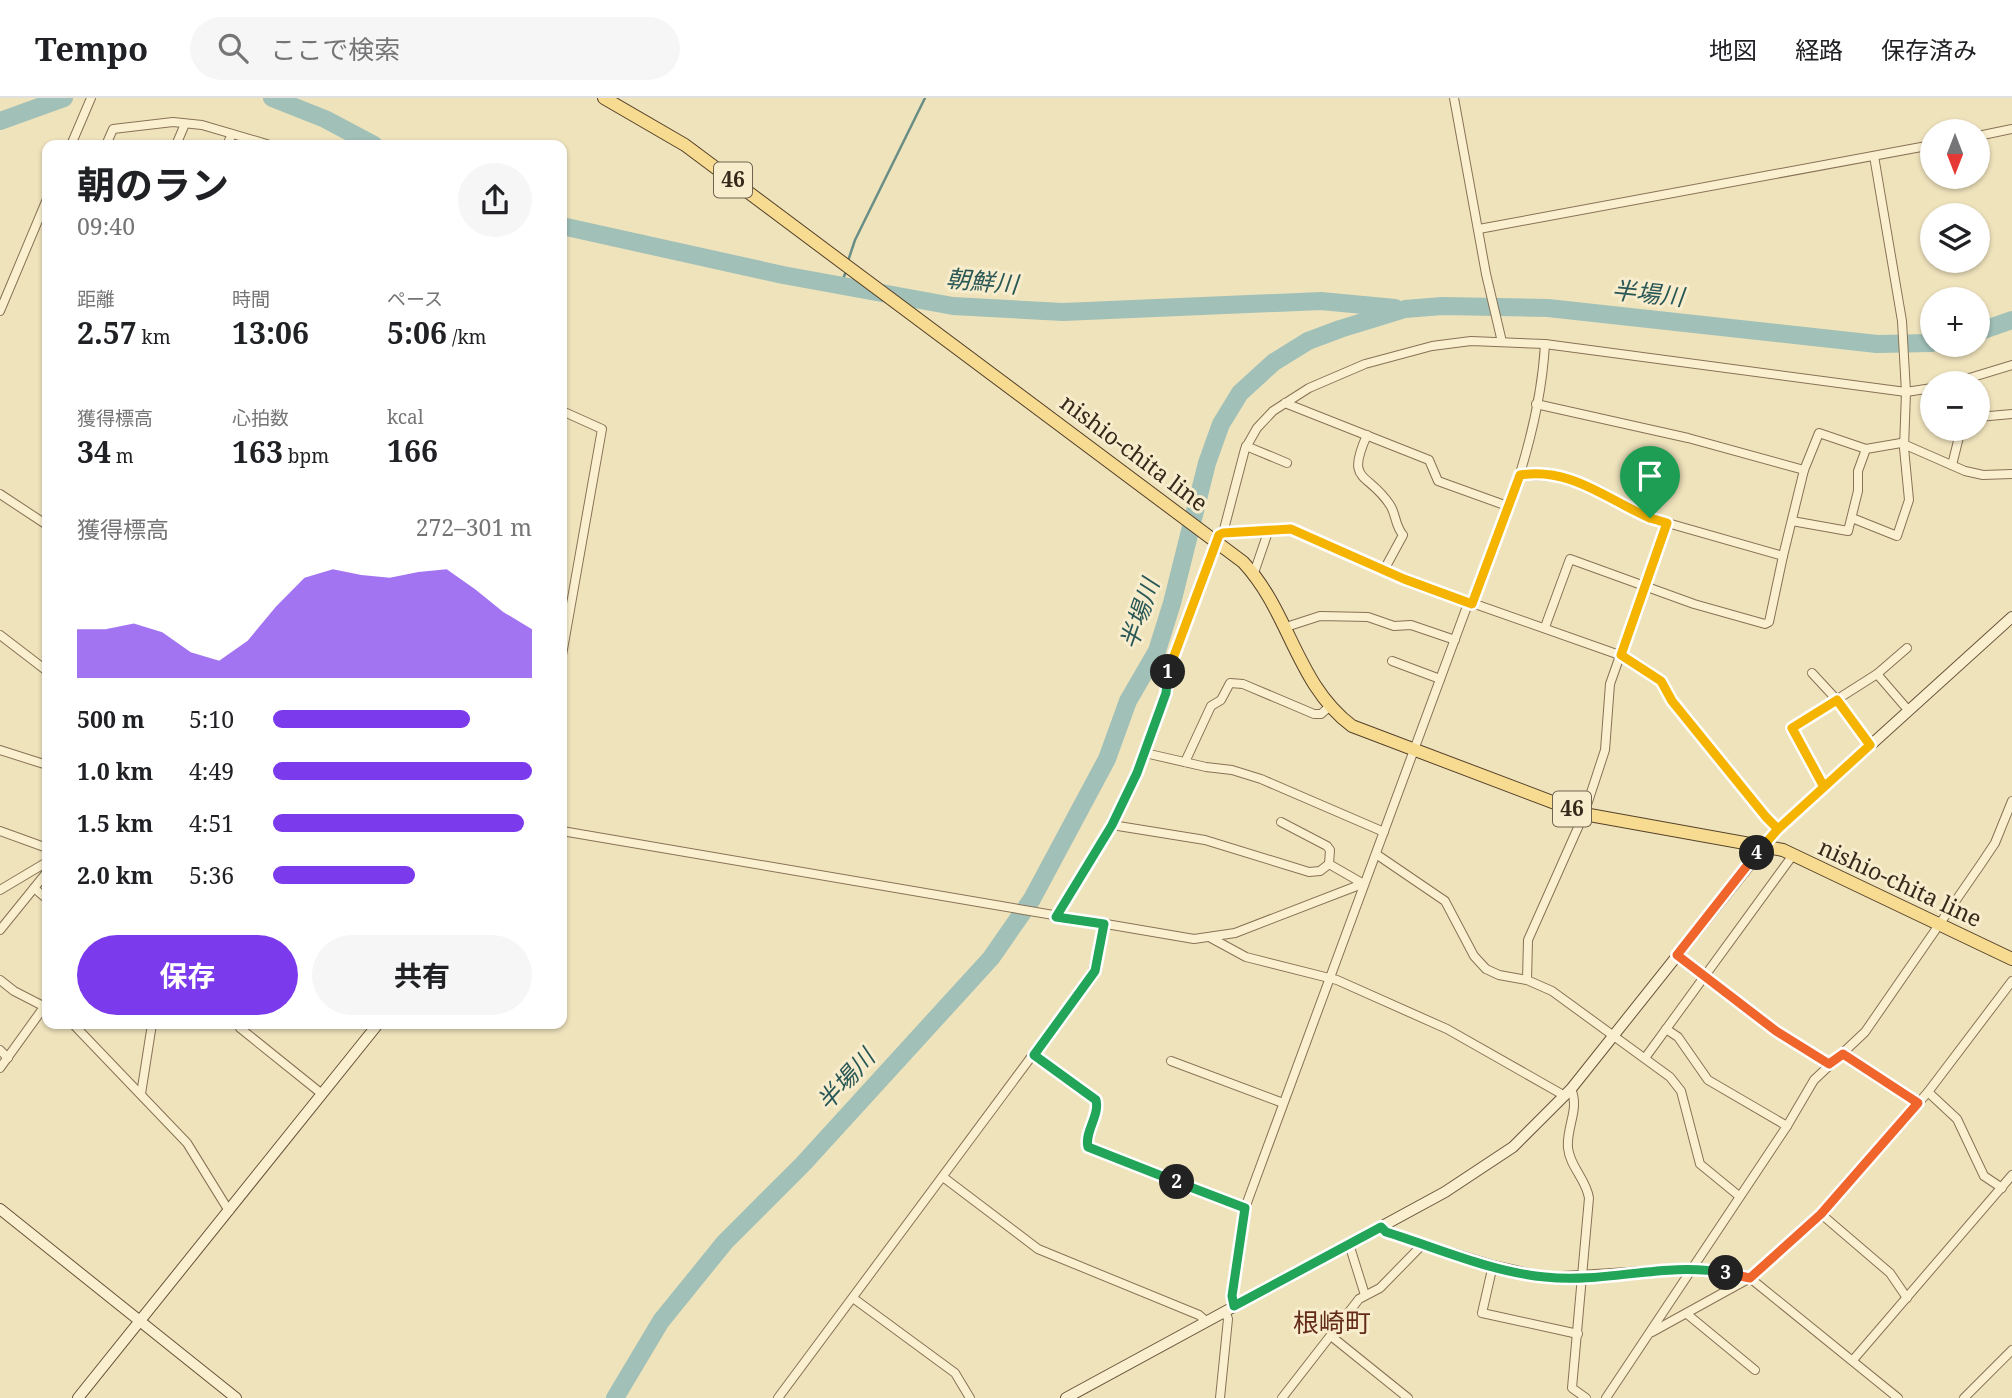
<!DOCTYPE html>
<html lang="ja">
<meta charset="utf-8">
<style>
:root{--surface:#fff;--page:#f6f6f6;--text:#202124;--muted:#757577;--line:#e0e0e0;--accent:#7c3aed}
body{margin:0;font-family:"Noto Serif","Noto Sans JP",serif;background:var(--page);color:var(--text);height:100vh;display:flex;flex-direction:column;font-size:26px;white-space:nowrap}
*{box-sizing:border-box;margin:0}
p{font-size:23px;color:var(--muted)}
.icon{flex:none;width:38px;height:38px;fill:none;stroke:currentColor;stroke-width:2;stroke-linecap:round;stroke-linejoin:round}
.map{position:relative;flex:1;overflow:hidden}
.sheet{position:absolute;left:42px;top:42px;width:525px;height:889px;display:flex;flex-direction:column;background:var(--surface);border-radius:14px;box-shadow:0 2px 5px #0004}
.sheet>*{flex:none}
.needle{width:46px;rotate:180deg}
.tools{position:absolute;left:1920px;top:21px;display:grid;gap:14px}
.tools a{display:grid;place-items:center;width:70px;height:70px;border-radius:50%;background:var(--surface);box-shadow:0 2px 5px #0004;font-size:35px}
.pin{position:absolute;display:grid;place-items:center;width:60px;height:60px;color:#fff;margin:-72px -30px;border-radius:50% 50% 50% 0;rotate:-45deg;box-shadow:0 0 7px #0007}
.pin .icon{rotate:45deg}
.km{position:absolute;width:35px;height:35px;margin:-18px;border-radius:50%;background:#222;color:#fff;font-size:19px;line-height:35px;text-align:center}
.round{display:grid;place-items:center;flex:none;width:74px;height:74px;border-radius:37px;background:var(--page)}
.head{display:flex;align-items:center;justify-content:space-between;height:119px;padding:0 35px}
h1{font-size:38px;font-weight:700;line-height:52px}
.figures{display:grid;grid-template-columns:repeat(3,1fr);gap:10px;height:119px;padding:7px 35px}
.figures div{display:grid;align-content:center}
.figures b{font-size:30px;font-weight:700}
.figures small{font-size:19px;font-weight:400}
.figures p{font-size:19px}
.chart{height:196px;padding:14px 35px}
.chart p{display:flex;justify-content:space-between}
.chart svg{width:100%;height:126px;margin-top:7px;fill:var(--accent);opacity:.7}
.action{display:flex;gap:14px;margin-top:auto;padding:14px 35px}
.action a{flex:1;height:80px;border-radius:42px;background:var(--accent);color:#fff;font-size:28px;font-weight:700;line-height:80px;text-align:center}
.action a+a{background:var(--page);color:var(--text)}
ul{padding:0 35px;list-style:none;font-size:23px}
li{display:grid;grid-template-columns:112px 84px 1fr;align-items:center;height:52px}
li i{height:18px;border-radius:9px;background:var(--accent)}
header{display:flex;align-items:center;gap:42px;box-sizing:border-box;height:98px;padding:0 35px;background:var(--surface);border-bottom:2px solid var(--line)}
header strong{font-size:33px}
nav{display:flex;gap:38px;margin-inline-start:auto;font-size:24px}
.search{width:490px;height:63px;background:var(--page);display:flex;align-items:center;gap:18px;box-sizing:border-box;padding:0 24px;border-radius:38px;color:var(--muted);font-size:26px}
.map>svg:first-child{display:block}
</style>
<header>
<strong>Tempo</strong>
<div class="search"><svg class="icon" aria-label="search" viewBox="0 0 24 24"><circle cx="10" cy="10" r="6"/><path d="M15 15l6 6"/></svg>ここで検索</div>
<nav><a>地図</a><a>経路</a><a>保存済み</a></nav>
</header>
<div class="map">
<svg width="2012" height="1300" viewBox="0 0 2012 1300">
<rect width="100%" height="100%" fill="#efe3bc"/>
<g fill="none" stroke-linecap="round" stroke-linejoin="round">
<g stroke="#688e86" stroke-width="2.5">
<path d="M848 163 855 142 925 0"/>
<path d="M841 187 846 173"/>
</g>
<g stroke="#a0c0b8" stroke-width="18">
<path d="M272 0 325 21 374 47"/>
<path d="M0 23 64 0"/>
<path d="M562 128 783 177 953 208 1063 214 1321 203 1395 210"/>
<path d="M1978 234 2012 222"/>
<path d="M615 1300 661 1223 725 1144 803 1066 991 860 1032 801 1107 661 1128 603 1157 553 1172 505 1207 365 1221 326 1240 295 1274 264 1308 243 1340 231 1405 211 1442 208 1548 210 1877 246 1932 245"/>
</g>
<g stroke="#887255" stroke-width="10">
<g id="street">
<path d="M1454 0 1486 176 1502 244"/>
<path d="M1978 38 2012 31"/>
<path d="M71 47 91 0"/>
<path d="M106 47 113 31 173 24 202 27 270 47"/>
<path d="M176 47 185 26"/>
<path d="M227 47 232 36"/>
<path d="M1479 131 1932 47"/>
<path d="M0 213 47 101"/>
<path d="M1953 285 2012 267"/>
<path d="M1285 305 1429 362 1438 383 1510 409"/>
<path d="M1536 306 1688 340 1804 372"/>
<path d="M562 313 602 331 562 557"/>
<path d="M1978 319 2012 316"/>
<path d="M1367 337C1345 386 1368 373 1390 407 1396 416 1395 428 1403 437L1384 472"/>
<path d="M1246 348 1287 365"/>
<path d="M1952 367 1961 331"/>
<path d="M1520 377 1568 379 1599 392 1650 420 1783 458 1804 372 1819 335 1866 351 1901 345 1965 373 1983 377 2012 376"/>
<path d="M0 396 47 427"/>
<path d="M1852 420 1897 438 1909 402 1904 350 1906 294 1902 223 1874 58"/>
<path d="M1792 423 1848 433 1858 393V373L1866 351"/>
<path d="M1223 435 1291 431 1404 481 1628 560 1661 583 1672 603 1778 731"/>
<path d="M1254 475 1268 434"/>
<path d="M1286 529 1320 518 1368 519 1394 528 1411 527 1455 542"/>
<path d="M1545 529 1570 461 1694 506 1765 526 1769 524 1783 458"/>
<path d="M0 537 47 573"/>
<path d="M1392 563 1440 581"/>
<path d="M1812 575 1837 602 1870 647"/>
<path d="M1877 576 1908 612"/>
<path d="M0 652 47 667"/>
<path d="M1145 655 1206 669 1232 672 1261 681 1384 734"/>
<path d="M1185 664 1211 608 1221 602 1230 585 1243 586 1314 616H1321L1329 609"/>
<path d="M1824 689 1792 630 1877 576 1907 550"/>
<path d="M1281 724 1327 748 1330 752 1329 766"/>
<path d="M1112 727 1205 742 1309 774 1320 773 1329 766 1362 785"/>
<path d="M0 733 47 750"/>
<path d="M562 733 1194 841 1235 835 1362 786"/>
<path d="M1376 756 1445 803 1474 858 1486 871 1499 877 1527 882 1552 893 1670 979 1681 993 1700 1066 1739 1098"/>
<path d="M34 790 47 801"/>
<path d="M0 792 47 764"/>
<path d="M1056 819 1112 727 1145 655 1166 595 1172 560 1219 437 1223 435 1245 351 1257 330 1273 313 1309 290 1365 266 1432 248 1471 243 1545 246 1906 294 1932 290"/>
<path d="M0 832 47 774"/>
<path d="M1211 840 1246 859 1337 882 1447 931 1565 998"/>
<path d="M1677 857 1776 933 1829 966"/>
<path d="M0 882 14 893 47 910"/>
<path d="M1527 882 1528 842 1584 716 1605 652 1610 586 1667 425"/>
<path d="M73 926 187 1045 229 1113"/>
<path d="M241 926 240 930 322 996"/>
<path d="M1666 931 1678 939 1708 982 1787 1028"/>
<path d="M0 952 8 960"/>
<path d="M1843 956 1918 1005"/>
<path d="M1034 957 1096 1002C1100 1018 1084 1034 1088 1049L1245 1110"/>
<path d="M1645 960 1793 757"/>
<path d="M1171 963 1283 1005"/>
<path d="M0 970 44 909"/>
<path d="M1571 991C1580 1011 1566 1029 1568 1050 1570 1069 1586 1081 1589 1100L1572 1290 1586 1300"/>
<path d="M1928 994 1957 1021 1984 1078 2002 1090"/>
<path d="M141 996 152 926"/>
<path d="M943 1079 1038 1151 1199 1217 1206 1223"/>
<path d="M1821 1116 1890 1175 1907 1200"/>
<path d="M1381 1129 1386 1134 1493 1167 1546 1179 1693 1170 1750 1180 1898 1300"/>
<path d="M1349 1146 1365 1197"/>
<path d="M1493 1167 1482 1215 1578 1236"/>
<path d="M853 1200 955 1275 970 1300"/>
<path d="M1234 1208 1232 1198 1245 1110 1466 511 1472 506C1505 423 1540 336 1545 246"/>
<path d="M1687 1216 1755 1272"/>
<path d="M1652 1234 1750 1180 1821 1116 1928 994 2012 883"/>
<path d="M1331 1238 1408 1300"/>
<path d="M1853 1262 2012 1077"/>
<path d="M778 1300 1092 877 1104 826"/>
<path d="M1220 1300 1228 1221 1225 1213"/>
<path d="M1282 1300 1359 1201 1380 1190 1424 1145"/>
<path d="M1606 1300 1787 1028 1814 982 1865 934 1981 766 1995 745 2012 703"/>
<path d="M1964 1300 2012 1252"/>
</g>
</g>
<g stroke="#695339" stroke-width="12">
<g id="secondary">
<path d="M0 1111 236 1300"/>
<path d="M78 1300 378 926"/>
<path d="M1066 1300 1445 1094 1513 1049 1571 991 1778 731 2012 519"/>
</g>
</g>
<g stroke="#55402a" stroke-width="14">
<path id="primary" d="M604 0 685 47 1243 464C1290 514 1296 586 1352 628L1584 716 1783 752 2012 861"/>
</g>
<use href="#street" stroke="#faf0d0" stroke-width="8"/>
<use href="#secondary" stroke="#faf0d0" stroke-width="10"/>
<use href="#primary" stroke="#f6db91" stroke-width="12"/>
</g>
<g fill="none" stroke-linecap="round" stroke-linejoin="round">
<g stroke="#fff" stroke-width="14">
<path id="split-1" d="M1168 574 1219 437 1223 435 1291 431 1404 481 1472 506 1520 377C1571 369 1606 401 1650 420"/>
</g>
<g stroke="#fff" stroke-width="14">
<path id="split-2" d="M1168 574 1166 595 1137 675 1112 727 1056 819 1104 826 1095 873 1034 957 1096 1002C1100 1018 1084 1034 1088 1049L1177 1084"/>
</g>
<g stroke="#fff" stroke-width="14">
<path id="split-3" d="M1177 1084 1245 1110 1232 1198 1234 1208 1381 1129 1386 1134C1438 1150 1491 1174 1545 1179 1606 1186 1666 1163 1726 1175"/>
</g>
<g stroke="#fff" stroke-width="14">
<path id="split-4" d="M1726 1175 1750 1180 1821 1116 1918 1005 1843 956 1829 966 1776 933 1677 857 1757 755"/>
</g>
<g stroke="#fff" stroke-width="14">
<path id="split-5" d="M1650 420 1667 425 1621 557 1661 583 1672 603 1766 719 1778 731 1824 689 1792 630 1837 602 1870 647 1778 731 1757 755"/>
</g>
<use href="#split-1" stroke="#f5b400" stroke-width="9"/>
<use href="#split-2" stroke="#22a559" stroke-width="9"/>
<use href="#split-3" stroke="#22a559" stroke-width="9"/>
<use href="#split-4" stroke="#f0652b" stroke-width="9"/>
<use href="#split-5" stroke="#f5b400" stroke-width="9"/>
</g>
<g text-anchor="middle" stroke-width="6" stroke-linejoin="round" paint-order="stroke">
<g fill="#f7eccc" stroke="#706450" stroke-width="2">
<rect x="714" y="64.5" width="38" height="35" rx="5"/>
<rect x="1553" y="693.5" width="38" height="35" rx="5"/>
</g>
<g font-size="21" font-weight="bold" fill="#36291b">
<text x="733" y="89">46</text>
<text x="1572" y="718">46</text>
</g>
<g font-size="23" fill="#36291b" stroke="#f7eccc">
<text transform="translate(1134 355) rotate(37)" y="8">nishio-chita line</text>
<text transform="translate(1900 785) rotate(25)" y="8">nishio-chita line</text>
</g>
<g font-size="24" font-style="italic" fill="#295756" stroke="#f7eccc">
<text transform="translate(982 184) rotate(5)" y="8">朝鮮川</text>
<text transform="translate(1648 196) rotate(6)" y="8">半場川</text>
<text transform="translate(1140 516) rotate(-71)" y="8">半場川</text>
<text transform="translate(846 982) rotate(-48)" y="8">半場川</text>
</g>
<g font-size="26" fill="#642c18" stroke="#f7eccc">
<text x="1332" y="1234">根崎町</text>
</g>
</g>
</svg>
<div class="tools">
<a><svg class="needle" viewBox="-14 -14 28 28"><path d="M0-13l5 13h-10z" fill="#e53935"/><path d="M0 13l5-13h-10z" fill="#757577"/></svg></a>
<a><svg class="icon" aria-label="layers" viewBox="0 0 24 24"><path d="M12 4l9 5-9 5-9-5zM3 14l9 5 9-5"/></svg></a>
<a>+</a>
<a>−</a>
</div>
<div class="pin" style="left:1650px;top:420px;background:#1e9e55"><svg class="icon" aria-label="arrive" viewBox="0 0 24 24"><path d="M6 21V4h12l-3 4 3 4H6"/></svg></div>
<b class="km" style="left:1168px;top:574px">1</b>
<b class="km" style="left:1177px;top:1084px">2</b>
<b class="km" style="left:1726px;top:1175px">3</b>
<b class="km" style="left:1757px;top:755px">4</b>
<section class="sheet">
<div class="head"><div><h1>朝のラン</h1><p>09:40</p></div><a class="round"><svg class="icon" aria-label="share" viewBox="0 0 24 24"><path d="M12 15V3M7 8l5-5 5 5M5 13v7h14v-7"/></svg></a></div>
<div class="figures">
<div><p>距離</p><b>2.57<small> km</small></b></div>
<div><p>時間</p><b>13:06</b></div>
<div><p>ペース</p><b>5:06<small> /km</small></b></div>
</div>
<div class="figures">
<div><p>獲得標高</p><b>34<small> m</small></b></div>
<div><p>心拍数</p><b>163<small> bpm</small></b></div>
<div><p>kcal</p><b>166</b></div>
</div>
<div class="chart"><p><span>獲得標高</span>272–301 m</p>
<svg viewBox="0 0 160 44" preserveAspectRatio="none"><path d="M0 44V27L10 27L20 25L30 28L40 35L50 38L60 31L70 19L80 9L90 6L100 8L110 9L120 7L130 6L140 13L150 21L160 27V44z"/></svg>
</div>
<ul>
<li><b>500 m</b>5:10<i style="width:76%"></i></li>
<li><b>1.0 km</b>4:49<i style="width:100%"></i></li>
<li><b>1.5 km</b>4:51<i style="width:97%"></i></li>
<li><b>2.0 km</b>5:36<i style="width:55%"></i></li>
</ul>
<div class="action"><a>保存</a><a>共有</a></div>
</section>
</div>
